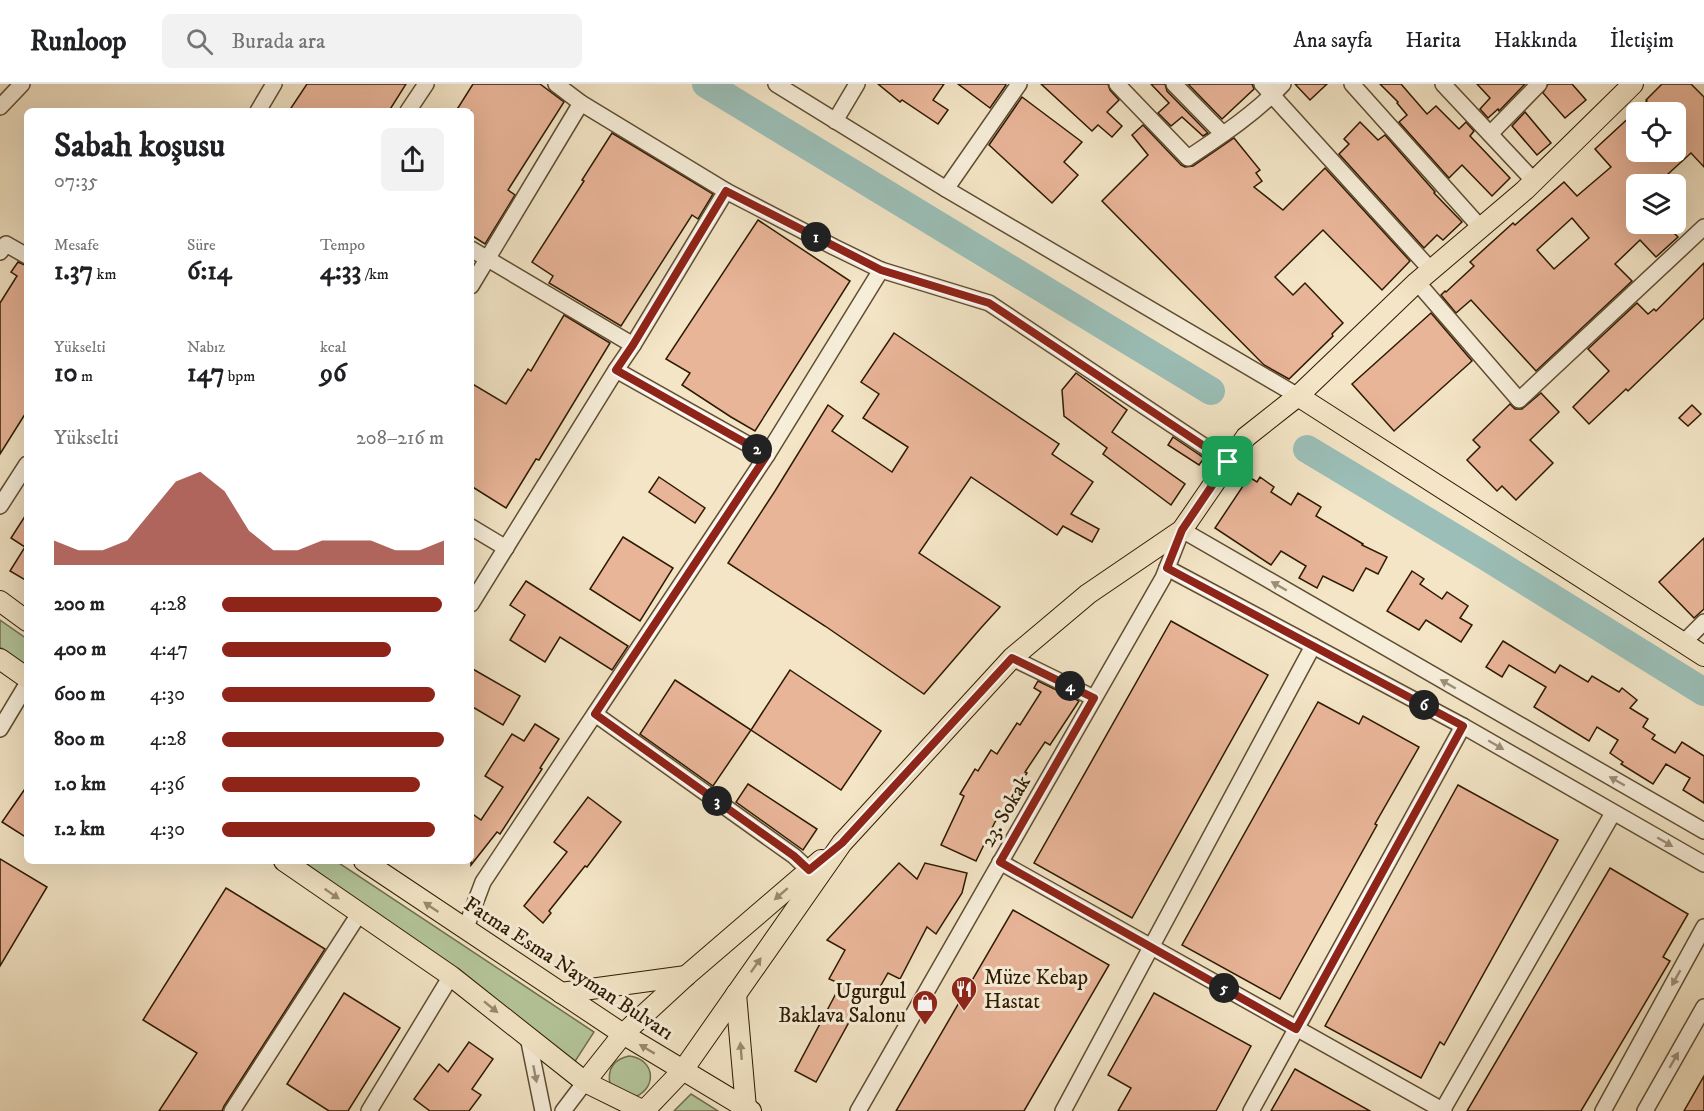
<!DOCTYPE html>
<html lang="tr">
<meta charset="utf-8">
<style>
:root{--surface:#fff;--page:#f2f2f2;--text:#202124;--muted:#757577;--line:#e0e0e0;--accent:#8f2418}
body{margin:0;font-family:"IM FELL DW Pica",serif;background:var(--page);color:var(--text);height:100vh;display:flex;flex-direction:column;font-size:22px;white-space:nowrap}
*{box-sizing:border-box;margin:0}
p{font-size:20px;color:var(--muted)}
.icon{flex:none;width:33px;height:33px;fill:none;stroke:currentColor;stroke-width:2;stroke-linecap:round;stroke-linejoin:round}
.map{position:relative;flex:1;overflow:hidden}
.sheet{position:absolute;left:24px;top:24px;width:450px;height:756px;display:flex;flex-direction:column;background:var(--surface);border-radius:9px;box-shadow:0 6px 24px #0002}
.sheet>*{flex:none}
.controls{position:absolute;left:1626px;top:18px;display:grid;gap:12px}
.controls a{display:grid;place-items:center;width:60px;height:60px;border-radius:9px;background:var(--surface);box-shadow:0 6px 24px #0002;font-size:30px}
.pin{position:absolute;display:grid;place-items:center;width:51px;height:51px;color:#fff;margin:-26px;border-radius:12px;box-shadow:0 3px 9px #0006}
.km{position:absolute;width:30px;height:30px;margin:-15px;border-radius:50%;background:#222;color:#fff;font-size:16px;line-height:30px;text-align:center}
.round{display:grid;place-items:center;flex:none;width:63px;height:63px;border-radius:9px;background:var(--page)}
.summary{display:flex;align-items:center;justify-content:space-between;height:102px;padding:0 30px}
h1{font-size:33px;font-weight:700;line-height:45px}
.metrics{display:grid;grid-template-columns:repeat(3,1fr);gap:9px;height:102px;padding:6px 30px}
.metrics div{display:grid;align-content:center}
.metrics b{font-size:26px;font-weight:700}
.metrics small{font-size:16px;font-weight:400}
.metrics p{font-size:16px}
.chart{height:168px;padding:12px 30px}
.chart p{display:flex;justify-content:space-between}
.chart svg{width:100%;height:108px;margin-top:6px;fill:var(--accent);opacity:.7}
ul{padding:0 30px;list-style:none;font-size:20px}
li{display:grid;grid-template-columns:96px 72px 1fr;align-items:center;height:45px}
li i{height:15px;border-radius:8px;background:var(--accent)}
header{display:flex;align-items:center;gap:36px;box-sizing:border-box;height:84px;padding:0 30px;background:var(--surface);border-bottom:2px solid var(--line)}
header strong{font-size:28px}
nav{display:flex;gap:33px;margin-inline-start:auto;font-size:21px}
.search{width:420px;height:54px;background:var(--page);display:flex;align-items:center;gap:15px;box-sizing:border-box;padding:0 21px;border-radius:9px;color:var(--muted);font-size:22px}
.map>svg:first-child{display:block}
</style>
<header>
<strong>Runloop</strong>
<div class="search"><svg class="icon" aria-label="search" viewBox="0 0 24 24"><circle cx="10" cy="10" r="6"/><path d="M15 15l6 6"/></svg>Burada ara</div>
<nav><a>Ana sayfa</a><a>Harita</a><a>Hakkında</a><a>İletişim</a></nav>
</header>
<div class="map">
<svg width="1704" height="1027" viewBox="0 0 1704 1027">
<rect width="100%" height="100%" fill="#f3e5c6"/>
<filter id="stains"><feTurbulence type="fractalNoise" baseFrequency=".00333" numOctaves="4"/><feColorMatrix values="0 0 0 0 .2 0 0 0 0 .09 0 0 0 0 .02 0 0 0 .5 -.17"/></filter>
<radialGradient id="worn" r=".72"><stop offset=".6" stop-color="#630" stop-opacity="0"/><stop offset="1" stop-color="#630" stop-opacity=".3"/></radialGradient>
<g fill="#b4c69a" stroke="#71704d" stroke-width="1.5">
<path d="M0 536 27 555V577L25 580 0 563Z"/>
<path d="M303 777H336L594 948 574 979Z"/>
<path d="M629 972C656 975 658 1006 632 1014L610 1000C607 985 614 975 629 972Z"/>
<path d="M691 1010 718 1027H674Z"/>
</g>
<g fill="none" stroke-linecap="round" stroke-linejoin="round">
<g stroke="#9bbfb8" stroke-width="28">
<path d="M706 0 1211 307"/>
<path d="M1307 365 1485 472 1704 608"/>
</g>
</g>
<g fill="#e9b599" stroke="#2e1a00" stroke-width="1.5" fill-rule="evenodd">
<path d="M307 0H406L389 27H289Z"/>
<path d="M473 0H540L564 18 508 106 515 111 485 160 471 151V27H456Z"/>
<path d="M878 0H944L933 16 948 26 938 40 902 16 900 18Z"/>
<path d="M958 0H1005L1006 1 990 24Z"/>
<path d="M1041 0H1108L1110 6 1119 16 1107 28 1122 42 1112 53 1098 41 1092 47Z"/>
<path d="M1151 0H1165L1167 7 1208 49 1203 52 1182 33 1171 42 1158 29 1169 19Z"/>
<path d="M1188 0H1252L1254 5 1222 35Z"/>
<path d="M1295 0H1327L1310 16Z"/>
<path d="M1380 0H1401L1427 30 1436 22 1459 45 1466 38 1474 47 1470 52 1510 94 1492 112 1462 81 1449 94 1399 38 1407 31 1397 19 1398 18Z"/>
<path d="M1477 0H1525L1499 27 1498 25 1488 34 1480 25 1490 14Z"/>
<path d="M1548 0H1572L1586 16 1565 34 1543 9Z"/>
<path d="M1662 0H1691L1704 13V83L1691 69 1657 100H1636V140H1665L1678 153 1656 173 1640 156 1615 180 1632 197 1536 287 1471 216 1456 229 1441 211 1445 207 1446 208 1474 182 1470 178 1513 139 1515 141 1564 98 1577 112 1611 83 1595 65 1647 17 1646 16ZM1636 28H1676V68H1636ZM1572 134 1589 154 1554 185 1537 166Z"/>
<path d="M1022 13 1082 58 1064 78 1078 91 1052 119 989 61Z"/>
<path d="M1525 28 1551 59 1537 71 1512 42Z"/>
<path d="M1360 38 1378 56 1385 51 1435 108 1434 109 1462 138 1443 156 1437 151 1424 164 1339 70 1349 60 1344 55Z"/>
<path d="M1143 41 1181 81 1185 83 1193 82 1234 54 1260 86 1256 89 1262 97 1254 103 1283 126 1325 84 1410 177 1382 206 1323 146 1275 193 1293 211 1305 199 1343 239 1332 250 1333 252 1289 295 1264 281 1102 117 1148 71 1132 51Z"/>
<path d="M612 49 713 110 698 135 692 131 621 242 549 199 553 192 532 178 584 97 582 96Z"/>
<path d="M758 136 850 197 755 347 731 333 682 301 690 289 666 275Z"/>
<path d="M18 178 27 182V327L0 370V219L17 192 11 188Z"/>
<path d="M1704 179V234L1628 307 1626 305 1589 340 1573 323 1609 287 1588 265 1637 219 1648 230 1654 225 1656 227Z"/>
<path d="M1431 229 1472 277 1394 347 1352 300Z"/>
<path d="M564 231 610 259 539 376 536 375 506 424 471 402V299L506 320 528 285 531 287Z"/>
<path d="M894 249 1059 360 1052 370 1093 398 1071 430 1099 445 1092 458 1063 442 1057 451 971 393 919 469 1000 523 980 545 924 610 825 542 728 479 775 407 828 321 843 332 832 347 892 388 908 363 863 334 879 310 861 298Z"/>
<path d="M1076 289 1127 326 1112 348 1185 400 1171 421 1103 370 1107 364 1064 332 1062 306Z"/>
<path d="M1541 309 1559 328 1530 356 1553 379 1516 416 1502 402 1497 407 1467 376 1480 363 1473 356 1510 320 1515 325H1522Z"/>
<path d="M1692 321 1701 330 1688 342 1679 334Z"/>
<path d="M1173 353 1204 374 1199 381 1168 361Z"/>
<path d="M659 393 705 424 695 439 649 408Z"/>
<path d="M1249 393 1257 398 1260 393 1274 403 1271 408 1291 421 1298 409 1321 423 1316 432 1363 460 1362 461 1387 473 1378 490 1366 484 1353 507 1323 492 1317 504 1299 494 1306 482 1281 467 1271 481 1215 444Z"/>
<path d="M27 429V497L10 487 25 463 11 454Z"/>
<path d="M623 453 673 484 640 537 590 505Z"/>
<path d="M1704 454V525L1694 534 1659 498Z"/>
<path d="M1412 487 1424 495 1420 500 1442 515 1447 508 1468 522 1460 534 1472 541 1461 558 1426 536 1419 546 1387 527Z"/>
<path d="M526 497 628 562 612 586 560 553 545 578 510 556 525 531 510 521Z"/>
<path d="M1171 537 1268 591 1132 834 1034 779Z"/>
<path d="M1503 557 1555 589 1560 581 1588 598 1592 592 1619 608 1622 604 1637 616 1630 624 1648 635 1643 643 1655 651 1652 655 1675 669 1682 658 1704 672V719L1683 706 1690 694 1666 680 1653 700 1621 680 1623 678 1610 669 1618 656 1597 643 1589 657 1534 623 1546 603 1509 581 1502 593 1486 583Z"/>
<path d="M471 584 520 612 503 641 471 622Z"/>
<path d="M790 586 881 647 841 706 751 646Z"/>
<path d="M675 596 751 646 713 702 640 650Z"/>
<path d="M1038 597 1079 617 1050 661 1045 658 1025 688 1027 689 995 738 976 777 941 761 964 712 960 710 975 685 978 687 991 666 997 670 1017 639 1020 641 1041 608 1034 604Z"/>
<path d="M1318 618 1359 640 1363 632 1419 663 1375 740 1377 741 1280 915 1182 861Z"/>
<path d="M535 640 559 655 540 684 542 685 500 750 497 748 471 781V729L481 736 503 703 485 692 512 650 524 657Z"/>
<path d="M748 700 817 745 803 766 736 718Z"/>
<path d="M1458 701 1558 756 1444 961 1440 958 1421 994 1325 942Z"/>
<path d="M27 702V754L2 738Z"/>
<path d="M588 713 621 738 587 783 585 782 549 827 551 829 543 839 524 822 567 768 554 758Z"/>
<path d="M0 775 47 803 0 882Z"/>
<path d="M899 779 917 795 925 779 967 789 962 809 936 850 927 843 900 895 888 889 873 915 864 911 816 998 795 987 841 900 829 895 845 866 827 856Z"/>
<path d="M1610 784 1688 830 1663 873 1670 877 1581 1027H1467Z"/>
<path d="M226 804 325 865 224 1022 222 1027H159L197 969 143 936Z"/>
<path d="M1013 826 1109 881 1024 1027H896Z"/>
<path d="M344 909 400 944 348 1027H329L287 1000Z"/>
<path d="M1154 909 1251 962 1216 1027H1118L1131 1004 1108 991Z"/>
<path d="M469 958 493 975 472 1005 481 1011 469 1027H430L414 1015 439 980 448 988Z"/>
<path d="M1295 985 1370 1027H1271Z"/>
<path d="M1704 992V1027H1684Z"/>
</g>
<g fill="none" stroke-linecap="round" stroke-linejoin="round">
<g stroke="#5f4d32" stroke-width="18">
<g id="minor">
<path d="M556 0 581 19 726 107 834 163 881 186 989 219 1228 378"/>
<path d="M776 0 946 105 1298 312"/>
<path d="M1117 0 1188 74C1221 52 1256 29 1283 0"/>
<path d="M1174 0 1223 50"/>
<path d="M1262 0 1431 186"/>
<path d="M1352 0 1481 144"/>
<path d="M1443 0 1534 97"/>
<path d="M0 23 22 0"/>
<path d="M258 27 274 0"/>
<path d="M408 27 426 0"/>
<path d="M835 37 857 0"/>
<path d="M1490 50 1539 0"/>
<path d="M946 105 1019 0"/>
<path d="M471 165 633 261"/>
<path d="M0 168 6 160 27 172"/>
<path d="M1417 198 1519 316 1704 143"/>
<path d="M471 202 581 19"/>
<path d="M616 286 767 371"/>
<path d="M0 422 27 380"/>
<path d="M471 443 506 464"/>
<path d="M1167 484 1463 642 1704 780"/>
<path d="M471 520 616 286 633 261 726 107"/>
<path d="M1683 559 1704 538"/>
<path d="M1012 574 1094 614"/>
<path d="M595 630 794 772 809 786"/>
<path d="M0 645 27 600"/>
<path d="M1000 778 1444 1027"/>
<path d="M465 846 483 798 767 371 881 186"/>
<path d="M528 953 543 1027"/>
<path d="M232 1027 359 830"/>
<path d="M369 1027 451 892"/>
<path d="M563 1027 585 998"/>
<path d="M858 1027 1163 494 1182 446 1704 747"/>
<path d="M1063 1027 1313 562"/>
<path d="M1251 1027 1463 642"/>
<path d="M1442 1027 1613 729"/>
<path d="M1603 1027 1704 843"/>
<path d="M1645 1027 1704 923"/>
</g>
</g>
<g stroke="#2e1a00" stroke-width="22">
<g id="major">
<path d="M1298 312 1704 572"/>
<path d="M0 517 27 537"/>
<path d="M0 575 27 594"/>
<path d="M284 777 451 892 585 998 644 1027"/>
<path d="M364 777 623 950 751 1027"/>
<path d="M561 909 686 892"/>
<path d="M736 910 746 1024"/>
<path d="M585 998 623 950 686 892 821 776"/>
<path d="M644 1027 683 986 842 759 1012 574 1088 510 1182 446 1246 353 1298 312 1417 198 1525 106 1633 0"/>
</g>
</g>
<use href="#minor" stroke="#f7eeda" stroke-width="15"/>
<use href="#major" stroke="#f3e5c6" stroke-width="20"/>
</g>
<defs><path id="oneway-solid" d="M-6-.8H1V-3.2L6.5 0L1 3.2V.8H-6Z" transform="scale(1.5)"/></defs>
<g fill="#9d8f78">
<use href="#oneway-solid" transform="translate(1279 502) rotate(-150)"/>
<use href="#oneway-solid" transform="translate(1448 600) rotate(-150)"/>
<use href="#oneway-solid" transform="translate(1496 661) rotate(30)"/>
<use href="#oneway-solid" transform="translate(1617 697) rotate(-150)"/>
<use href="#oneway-solid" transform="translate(1665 758) rotate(30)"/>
<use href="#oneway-solid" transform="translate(1676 894) rotate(119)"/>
<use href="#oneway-solid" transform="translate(1674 976) rotate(-60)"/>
<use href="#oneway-solid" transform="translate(535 990) rotate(79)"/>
</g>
<g fill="#9a8a6d">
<use href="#oneway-solid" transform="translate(332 810) rotate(35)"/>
<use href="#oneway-solid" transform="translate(781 810) rotate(139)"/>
<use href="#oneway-solid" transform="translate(431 823) rotate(-146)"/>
<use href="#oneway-solid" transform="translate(756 881) rotate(-55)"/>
<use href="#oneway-solid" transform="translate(491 923) rotate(39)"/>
<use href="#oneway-solid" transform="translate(647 965) rotate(-149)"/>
<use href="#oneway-solid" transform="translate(741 967) rotate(-95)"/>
</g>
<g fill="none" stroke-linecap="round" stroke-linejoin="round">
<g stroke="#fff" stroke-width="12">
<path id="route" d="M726 107 881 186 989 219 1228 378 1182 446 1167 484 1463 642 1296 945 1000 778 1094 614 1012 574 842 759 809 786 794 772 595 630 767 371 616 286 633 261Z"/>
</g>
<use href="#route" stroke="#8f2418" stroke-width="8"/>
</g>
<defs>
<g id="restaurant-pin" transform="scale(1.35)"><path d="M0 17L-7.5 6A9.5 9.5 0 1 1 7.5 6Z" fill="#8f2418" stroke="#f7eeda"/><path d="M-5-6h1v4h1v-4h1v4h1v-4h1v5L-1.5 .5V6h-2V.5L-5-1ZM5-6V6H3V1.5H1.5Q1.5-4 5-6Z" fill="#fff"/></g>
<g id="shop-pin" transform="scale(1.35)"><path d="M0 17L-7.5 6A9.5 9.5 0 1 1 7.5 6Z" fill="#8f2418" stroke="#f7eeda"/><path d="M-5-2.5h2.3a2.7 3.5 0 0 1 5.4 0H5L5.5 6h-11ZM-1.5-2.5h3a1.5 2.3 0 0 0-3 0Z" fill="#fff"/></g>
</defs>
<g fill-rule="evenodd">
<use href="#restaurant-pin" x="964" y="905"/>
<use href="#shop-pin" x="925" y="919"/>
</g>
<g text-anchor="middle" stroke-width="6" stroke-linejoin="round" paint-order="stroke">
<g font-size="21" fill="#2e1a00" stroke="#f7eeda">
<text transform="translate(1005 727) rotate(-60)" y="7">23. Sokak</text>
<text transform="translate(569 884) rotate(33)" y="7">Fatma Esma Nayman Bulvarı</text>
</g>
<g font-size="21" fill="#2e1a00" stroke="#f7eeda" text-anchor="start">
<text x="984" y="900">Müze Kebap<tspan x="984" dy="24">Hastat</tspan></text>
<text x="906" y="914" text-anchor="end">Ugurgul<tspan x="906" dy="24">Baklava Salonu</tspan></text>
</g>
</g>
<rect width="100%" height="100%" filter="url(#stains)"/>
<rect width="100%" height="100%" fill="url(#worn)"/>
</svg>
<div class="controls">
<a><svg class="icon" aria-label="locate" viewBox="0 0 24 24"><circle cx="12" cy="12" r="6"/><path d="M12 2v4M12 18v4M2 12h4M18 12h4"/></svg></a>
<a><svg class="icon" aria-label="layers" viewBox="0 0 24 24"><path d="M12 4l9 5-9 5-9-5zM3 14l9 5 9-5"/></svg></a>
</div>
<div class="pin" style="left:1228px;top:378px;background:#1e9e55"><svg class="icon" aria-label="arrive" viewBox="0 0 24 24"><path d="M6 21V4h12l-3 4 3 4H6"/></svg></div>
<b class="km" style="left:816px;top:153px">1</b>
<b class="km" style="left:757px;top:365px">2</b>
<b class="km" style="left:717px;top:717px">3</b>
<b class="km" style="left:1070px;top:602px">4</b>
<b class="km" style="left:1224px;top:904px">5</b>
<b class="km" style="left:1424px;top:621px">6</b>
<section class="sheet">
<div class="summary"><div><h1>Sabah koşusu</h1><p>07:35</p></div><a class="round"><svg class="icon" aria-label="share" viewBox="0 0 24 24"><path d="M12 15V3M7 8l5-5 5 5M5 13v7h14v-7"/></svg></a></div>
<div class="metrics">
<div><p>Mesafe</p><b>1.37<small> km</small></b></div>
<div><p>Süre</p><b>6:14</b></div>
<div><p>Tempo</p><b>4:33<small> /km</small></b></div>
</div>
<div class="metrics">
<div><p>Yükselti</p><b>10<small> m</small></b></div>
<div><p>Nabız</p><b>147<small> bpm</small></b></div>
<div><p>kcal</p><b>96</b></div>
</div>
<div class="chart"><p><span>Yükselti</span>208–216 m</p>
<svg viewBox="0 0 160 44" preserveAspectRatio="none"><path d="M0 44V34L10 38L20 38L30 34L40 22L50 10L60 6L70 14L80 30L90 38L100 38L110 34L120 34L130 34L140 38L150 38L160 34V44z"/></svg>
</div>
<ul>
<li><b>200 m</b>4:28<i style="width:99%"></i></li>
<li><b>400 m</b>4:47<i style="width:76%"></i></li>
<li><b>600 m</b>4:30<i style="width:96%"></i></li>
<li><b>800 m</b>4:28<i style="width:100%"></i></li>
<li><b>1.0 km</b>4:36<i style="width:89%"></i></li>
<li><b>1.2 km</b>4:30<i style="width:96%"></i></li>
</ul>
</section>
</div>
